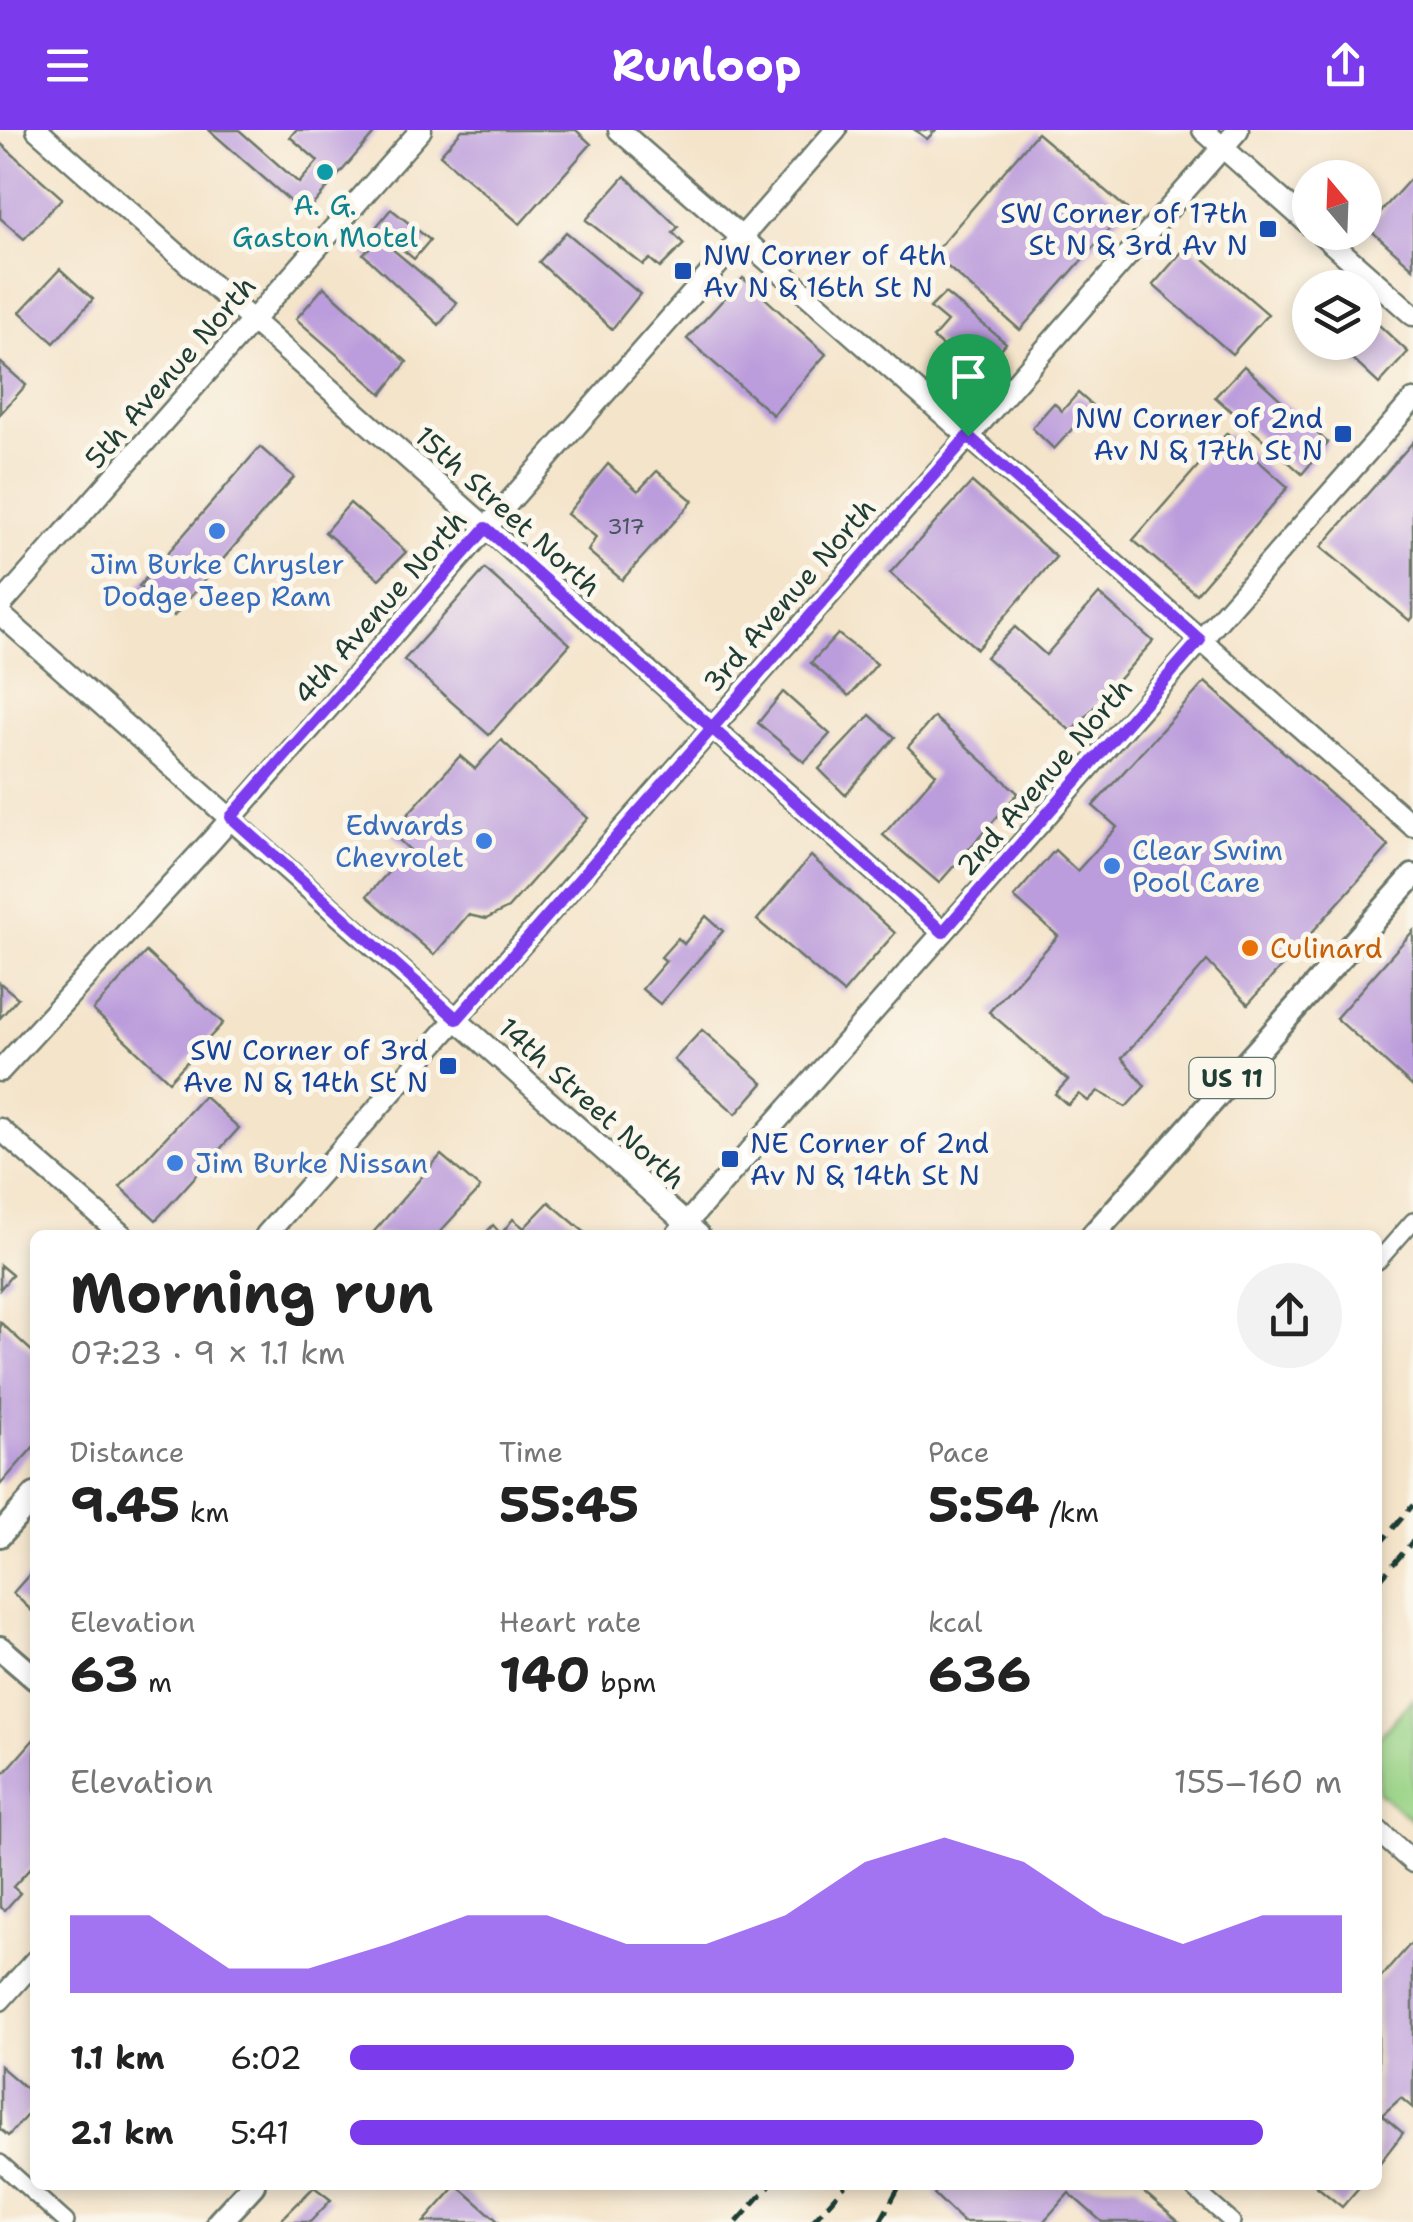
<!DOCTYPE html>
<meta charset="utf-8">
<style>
:root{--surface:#fff;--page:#f2f2f2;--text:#222;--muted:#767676;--accent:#7c3aed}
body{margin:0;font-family:"Shantell Sans",sans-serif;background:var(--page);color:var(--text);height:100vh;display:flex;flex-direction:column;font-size:38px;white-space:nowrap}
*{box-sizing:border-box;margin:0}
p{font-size:32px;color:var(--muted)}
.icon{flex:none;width:55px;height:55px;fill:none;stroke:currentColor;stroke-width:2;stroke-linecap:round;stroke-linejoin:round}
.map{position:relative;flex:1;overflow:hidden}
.details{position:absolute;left:30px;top:1100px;width:1352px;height:960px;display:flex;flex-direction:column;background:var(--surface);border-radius:15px;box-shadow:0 5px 15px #0003}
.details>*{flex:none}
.needle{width:65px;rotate:341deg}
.controls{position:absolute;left:1292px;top:30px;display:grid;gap:20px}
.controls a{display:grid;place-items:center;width:90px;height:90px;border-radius:50%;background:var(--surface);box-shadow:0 5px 15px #0003;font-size:50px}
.pin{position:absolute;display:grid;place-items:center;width:85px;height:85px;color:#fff;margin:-102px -42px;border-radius:50% 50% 50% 0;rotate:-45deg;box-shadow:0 0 10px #0007}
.pin .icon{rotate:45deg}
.round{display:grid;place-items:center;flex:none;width:105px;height:105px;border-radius:52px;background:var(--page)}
.head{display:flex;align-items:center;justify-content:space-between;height:170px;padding:0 40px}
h1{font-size:55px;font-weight:700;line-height:75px}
.stats{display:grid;grid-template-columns:repeat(3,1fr);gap:15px;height:170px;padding:10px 40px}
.stats div{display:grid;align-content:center}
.stats b{font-size:50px;font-weight:700}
.stats small{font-size:28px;font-weight:400}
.stats p{font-size:28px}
.chart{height:280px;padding:20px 40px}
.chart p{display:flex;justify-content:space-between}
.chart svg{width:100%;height:180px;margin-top:10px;fill:var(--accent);opacity:.7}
ul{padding:0 40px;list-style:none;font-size:32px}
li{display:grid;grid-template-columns:160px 120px 1fr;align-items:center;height:75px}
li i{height:25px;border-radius:12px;background:var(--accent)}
header{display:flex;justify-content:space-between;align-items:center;height:130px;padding:0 40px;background:var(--accent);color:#fff;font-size:45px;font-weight:700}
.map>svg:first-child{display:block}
</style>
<header><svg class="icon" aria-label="menu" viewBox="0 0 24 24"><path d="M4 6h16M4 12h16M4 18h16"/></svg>Runloop<svg class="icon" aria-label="share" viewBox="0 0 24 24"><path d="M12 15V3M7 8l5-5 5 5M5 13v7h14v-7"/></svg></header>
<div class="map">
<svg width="1413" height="2092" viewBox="0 0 1413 2092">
<rect width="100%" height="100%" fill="#fbf7ec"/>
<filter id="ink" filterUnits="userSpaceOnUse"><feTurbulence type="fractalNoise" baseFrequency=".01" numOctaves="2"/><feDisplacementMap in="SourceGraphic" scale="20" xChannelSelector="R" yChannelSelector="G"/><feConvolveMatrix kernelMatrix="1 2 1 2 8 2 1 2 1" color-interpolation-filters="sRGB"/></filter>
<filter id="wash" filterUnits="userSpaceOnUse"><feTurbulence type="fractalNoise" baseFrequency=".0048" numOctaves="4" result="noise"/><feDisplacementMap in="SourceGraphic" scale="40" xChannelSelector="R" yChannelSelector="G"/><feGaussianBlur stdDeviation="2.25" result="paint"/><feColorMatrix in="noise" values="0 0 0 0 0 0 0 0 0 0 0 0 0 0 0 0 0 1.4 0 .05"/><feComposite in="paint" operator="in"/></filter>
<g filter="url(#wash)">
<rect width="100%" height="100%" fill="#f4e4ca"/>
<path fill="#99d386" stroke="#5c885d" stroke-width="2.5" d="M1413 1568V1691L1378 1662V1609Z"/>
<g id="blocks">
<g fill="#bb9cdc">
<path d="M209 0H239L299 53 318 31 290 7 296 0H377L305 84Z"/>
<path d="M462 0H576L591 14 520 94 440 25Z"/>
<path d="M915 0H936L927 9Z"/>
<path d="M1037 3 1127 79 1020 200 933 124Z"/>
<path d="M0 13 62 68 24 109 0 88Z"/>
<path d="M625 46 678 97 673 103 684 114 660 138 650 129 643 135 586 90Z"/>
<path d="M1413 46V138L1367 97Z"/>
<path d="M391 79 430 110 414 129 376 97Z"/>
<path d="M566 102 640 164 612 199 539 132Z"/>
<path d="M379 108 457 173 439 195 363 124Z"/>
<path d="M1188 115 1268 184 1232 224 1153 155Z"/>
<path d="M60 139 93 169 54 213 20 182Z"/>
<path d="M743 148 826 224 773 285 687 209Z"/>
<path d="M324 157 407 232 382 264 296 189Z"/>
<path d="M945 163 1006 213 991 231 976 219 974 246 955 247 950 223 933 208 947 192 930 178Z"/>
<path d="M1365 182 1408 222 1379 254 1334 212H1365Z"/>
<path d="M0 232 26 255 0 284Z"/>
<path d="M1244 236 1328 313 1302 344 1215 267Z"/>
<path d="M1078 263 1093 276 1054 319 1032 298 1054 273 1062 281Z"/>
<path d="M1227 303 1288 357 1196 464 1133 410Z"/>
<path d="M1413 312V487L1410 491 1321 417Z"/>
<path d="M260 317 294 347 174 486 139 456Z"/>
<path d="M608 334 638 361 657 341 693 371 622 450 588 421 596 407 567 384Z"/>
<path d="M972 352 1056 427 977 519 890 443Z"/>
<path d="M350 373 406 422 379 449 325 402Z"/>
<path d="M485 439 570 514 489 605 404 530Z"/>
<path d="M1099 464 1153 511 1072 602 986 527 1015 497 1046 525Z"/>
<path d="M838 504 877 534 849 566 811 533Z"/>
<path d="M1205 552 1389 716 1248 874 1207 831 1122 928 1145 956 1126 977 1098 961 1088 971 1079 964 1068 975 1055 964 1068 950 989 882 1058 806 1014 767 1055 720 1077 741 1117 697 1093 676Z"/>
<path d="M783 562 830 604 804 632 758 593Z"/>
<path d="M870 585 895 607 845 665 819 639Z"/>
<path d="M934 587 1018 663 939 753 883 705 936 644 908 617Z"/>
<path d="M501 610 588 688 508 778 486 789 468 785 434 825 367 766 409 719 391 703 460 626 475 639Z"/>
<path d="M811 726 895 803 843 863 757 790Z"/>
<path d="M706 786 723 801 660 874 642 859 666 831 661 827 678 808 684 814Z"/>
<path d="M1413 801V957L1336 888Z"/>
<path d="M146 822 223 893 169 951 93 880Z"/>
<path d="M0 853 18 868 0 888Z"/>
<path d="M702 900 763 953 736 984 674 930Z"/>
<path d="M204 966 239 998 156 1090 120 1057Z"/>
<path d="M441 1025 480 1058 437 1105H371Z"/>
<path d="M549 1072 588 1105H484L493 1095 501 1104 513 1089 524 1098Z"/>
<path d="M0 1135 12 1145 0 1159Z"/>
<path d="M0 1192 35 1224V1315L0 1355Z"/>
<path d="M35 1438V1484L13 1463Z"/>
<path d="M35 1608V1733L13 1757 20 1763 5 1780 0 1777V1648Z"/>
<path d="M1413 1811V1978L1401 1968 1382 1985 1403 2003 1378 2035V1851Z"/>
<path d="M0 1936 35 1966V1976L8 2006 0 1999Z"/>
<path d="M457 2055 499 2092H424Z"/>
<path d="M942 2055H1136L1179 2092H1102L1069 2063 1043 2092H963L934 2064Z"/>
<path d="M1315 2055H1361L1342 2077Z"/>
<path d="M314 2057 331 2070 310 2092H279Z"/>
</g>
</g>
</g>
<g filter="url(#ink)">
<use href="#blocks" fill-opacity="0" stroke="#6a7768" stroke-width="2.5"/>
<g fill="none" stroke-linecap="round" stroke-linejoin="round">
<g stroke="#6a7768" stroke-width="20">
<g id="street">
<path d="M1378 1131 1413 1091"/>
<path d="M0 2033 66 2092"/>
<path d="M1190 2055 1232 2092"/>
</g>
</g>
<g stroke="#6a7768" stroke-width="25">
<g id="secondary">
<path d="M37 0 943 802"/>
<path d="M619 0 1413 696"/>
<path d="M1203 0 1310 95"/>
<path d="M1319 102 1413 185"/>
<path d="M0 476 421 0"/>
<path d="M0 484 699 1105"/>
<path d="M0 941 212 710 836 0"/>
<path d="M0 999 122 1105"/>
<path d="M266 1105 1238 0"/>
<path d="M676 1105 1413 270"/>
<path d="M1378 1701 1413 1732"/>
<path d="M0 1870 35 1831"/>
</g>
</g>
<g stroke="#6a7768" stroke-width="28">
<g id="primary">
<path d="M1093 1105 1413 746"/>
<path d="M0 1405 35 1365"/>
<path d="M0 1518 35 1548"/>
<path d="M219 2092 253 2055"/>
</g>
</g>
<use href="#street" stroke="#fff" stroke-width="15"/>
<use href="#secondary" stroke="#fff" stroke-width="20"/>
<use href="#primary" stroke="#fff" stroke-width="22"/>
<g stroke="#1f3d34" stroke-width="5" stroke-dasharray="15 8" stroke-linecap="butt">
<path d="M1378 1416 1413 1375"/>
<path d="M1378 1452 1413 1411"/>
<path d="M737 2092 770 2055"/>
<path d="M812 2092 845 2055"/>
<path d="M880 2092 900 2055"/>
</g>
</g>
</g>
<g fill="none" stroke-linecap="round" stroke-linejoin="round" filter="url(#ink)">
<g stroke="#fff" stroke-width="20">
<path id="route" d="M968 306 712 598 486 398 231 687 457 889 712 598 943 802 1200 510 968 306"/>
</g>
<use href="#route" stroke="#7c3aed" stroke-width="12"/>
</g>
<circle fill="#0f9aa8" stroke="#fbf7ec" stroke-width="4" cx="325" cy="42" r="10"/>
<g fill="#1a4fb4" stroke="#fbf7ec" stroke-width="4">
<rect x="1258" y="89" width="20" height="20" rx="5"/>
<rect x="673" y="131" width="20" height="20" rx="5"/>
<rect x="1333" y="294" width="20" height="20" rx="5"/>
<rect x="438" y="926" width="20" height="20" rx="5"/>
<rect x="720" y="1019" width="20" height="20" rx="5"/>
</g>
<g fill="#3f7fe0" stroke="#fbf7ec" stroke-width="4">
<circle cx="217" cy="401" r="10"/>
<circle cx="484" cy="711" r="10"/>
<circle cx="1112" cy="736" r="10"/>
<circle cx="175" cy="1033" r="10"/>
</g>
<circle fill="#e8710a" stroke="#fbf7ec" stroke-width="4" cx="1250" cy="818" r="10"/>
<g text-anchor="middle" stroke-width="10" stroke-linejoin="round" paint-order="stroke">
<g font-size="22" fill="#46555e">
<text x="626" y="404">317</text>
</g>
<rect fill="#fbf7ec" stroke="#61756b" stroke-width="2.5" x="1189.5" y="928" width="85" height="40" rx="8"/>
<g font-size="25" font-weight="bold" fill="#1f3d34">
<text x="1232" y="957">US 11</text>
</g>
<g font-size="28" fill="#0d838f" stroke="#fbf7ec">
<text x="325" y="85">A. G.<tspan x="325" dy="32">Gaston Motel</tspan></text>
</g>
<g font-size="28" fill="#164399" stroke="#fbf7ec" text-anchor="end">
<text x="1248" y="93">SW Corner of 17th<tspan x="1248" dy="32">St N &amp; 3rd Av N</tspan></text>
<text x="703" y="135" text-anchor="start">NW Corner of 4th<tspan x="703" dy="32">Av N &amp; 16th St N</tspan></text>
<text x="1323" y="298">NW Corner of 2nd<tspan x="1323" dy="32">Av N &amp; 17th St N</tspan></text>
<text x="428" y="930">SW Corner of 3rd<tspan x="428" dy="32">Ave N &amp; 14th St N</tspan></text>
<text x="750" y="1023" text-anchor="start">NE Corner of 2nd<tspan x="750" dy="32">Av N &amp; 14th St N</tspan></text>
</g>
<g font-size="28" fill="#1f3d34" stroke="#fbf7ec">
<text transform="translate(170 242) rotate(-49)" y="10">5th Avenue North</text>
<text transform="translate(508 381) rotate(42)" y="10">15th Street North</text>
<text transform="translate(789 465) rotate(-49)" y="10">3rd Avenue North</text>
<text transform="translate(380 477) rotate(-49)" y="10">4th Avenue North</text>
<text transform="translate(1044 647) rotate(-49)" y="10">2nd Avenue North</text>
<text transform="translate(592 973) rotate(42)" y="10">14th Street North</text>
</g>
<g font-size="28" fill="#366cbe" stroke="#fbf7ec" text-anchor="start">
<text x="217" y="444" text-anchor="middle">Jim Burke Chrysler<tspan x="217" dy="32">Dodge Jeep Ram</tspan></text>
<text x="464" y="705" text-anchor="end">Edwards<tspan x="464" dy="32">Chevrolet</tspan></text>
<text x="1132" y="730">Clear Swim<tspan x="1132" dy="32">Pool Care</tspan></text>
<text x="195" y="1043">Jim Burke Nissan</text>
</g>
<g font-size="28" fill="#c56008" stroke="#fbf7ec" text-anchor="start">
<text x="1270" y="828">Culinard</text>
</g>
</g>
</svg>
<div class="controls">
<a><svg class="needle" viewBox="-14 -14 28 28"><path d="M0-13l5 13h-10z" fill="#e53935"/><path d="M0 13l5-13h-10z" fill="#767676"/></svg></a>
<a><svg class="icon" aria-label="layers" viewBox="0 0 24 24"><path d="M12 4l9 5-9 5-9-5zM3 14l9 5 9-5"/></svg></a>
</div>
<div class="pin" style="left:968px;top:306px;background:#1e9e55"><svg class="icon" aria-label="arrive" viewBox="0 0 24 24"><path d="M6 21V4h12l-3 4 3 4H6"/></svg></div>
<section class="details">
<div class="head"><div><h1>Morning run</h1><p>07:23 · 9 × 1.1 km</p></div><a class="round"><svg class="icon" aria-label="share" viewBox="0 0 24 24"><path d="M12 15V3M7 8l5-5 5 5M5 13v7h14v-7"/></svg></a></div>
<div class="stats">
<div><p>Distance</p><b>9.45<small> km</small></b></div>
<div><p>Time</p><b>55:45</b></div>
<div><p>Pace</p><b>5:54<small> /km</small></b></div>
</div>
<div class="stats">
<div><p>Elevation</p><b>63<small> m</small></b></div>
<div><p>Heart rate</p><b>140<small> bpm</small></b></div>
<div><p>kcal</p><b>636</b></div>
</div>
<div class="chart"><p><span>Elevation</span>155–160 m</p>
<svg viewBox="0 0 160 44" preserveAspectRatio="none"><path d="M0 44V25L10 25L20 38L30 38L40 32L50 25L60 25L70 32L80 32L90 25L100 12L110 6L120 12L130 25L140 32L150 25L160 25V44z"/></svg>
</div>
<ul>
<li><b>1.1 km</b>6:02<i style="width:73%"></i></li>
<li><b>2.1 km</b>5:41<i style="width:92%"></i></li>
</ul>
</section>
</div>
